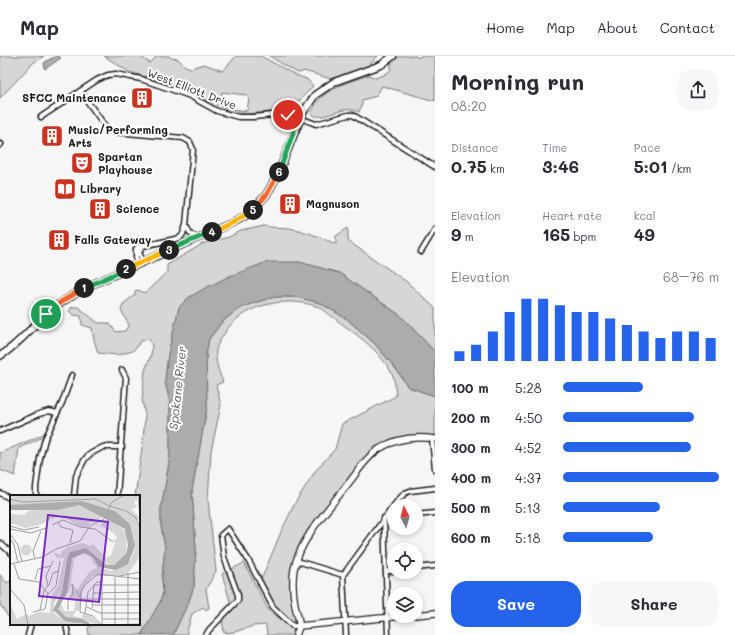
<!DOCTYPE html>
<meta charset="utf-8">
<style>
:root{--surface:#fff;--page:#f7f7f7;--text:#2b2b33;--muted:#7c7c81;--line:#e1e1e2;--accent:#2563eb}
body{margin:0;font-family:Mali,sans-serif;background:var(--page);color:var(--text);height:100vh;display:flex;flex-direction:column;font-size:15px;white-space:nowrap}
*{box-sizing:border-box;margin:0}
p{font-size:13px;color:var(--muted)}
.icon{flex:none;width:22px;height:22px;fill:none;stroke:currentColor;stroke-width:2;stroke-linecap:round;stroke-linejoin:round}
.map{position:relative;flex:1;overflow:hidden}
.drawer{display:flex;flex-direction:column;background:var(--surface);width:300px}
.drawer>*{flex:none}
.needle{width:26px;rotate:354deg}
.fabs{position:absolute;left:387px;top:443px;display:grid;gap:8px}
.fabs a{display:grid;place-items:center;width:36px;height:36px;border-radius:50%;background:var(--surface);box-shadow:0 2px 6px #0003;font-size:20px}
.pin{position:absolute;display:grid;place-items:center;width:34px;height:34px;color:#fff;margin:-17px;border:2px solid #fff;border-radius:50%;box-shadow:0 1px 4px #0007}
.km{position:absolute;width:20px;height:20px;margin:-10px;border-radius:50%;background:#222;color:#fff;font-size:11px;line-height:20px;text-align:center}
.round{display:grid;place-items:center;flex:none;width:42px;height:42px;border-radius:16px;background:var(--page)}
.summary{display:flex;align-items:center;justify-content:space-between;height:68px;padding:0 16px}
h1{font-size:22px;font-weight:800;line-height:30px}
.metrics{display:grid;grid-template-columns:repeat(3,1fr);gap:6px;height:68px;padding:4px 16px}
.metrics div{display:grid;align-content:center}
.metrics b{font-size:17px;font-weight:800}
.metrics small{font-size:11px;font-weight:400}
.metrics p{font-size:11px}
.chart{height:112px;padding:8px 16px}
.chart p{display:flex;justify-content:space-between}
.chart svg{width:100%;height:72px;margin-top:4px;stroke:var(--accent);stroke-width:6}
.action{display:flex;gap:8px;margin-top:auto;padding:8px 16px}
.action a{flex:1;height:46px;border-radius:16px;background:var(--accent);color:#fff;font-size:16px;font-weight:800;line-height:46px;text-align:center}
.action a+a{background:var(--page);color:var(--text)}
ul{padding:0 16px;list-style:none;font-size:13px}
li{display:grid;grid-template-columns:64px 48px 1fr;align-items:center;height:30px}
li i{height:10px;border-radius:5px;background:var(--accent)}
header{display:flex;align-items:center;gap:24px;box-sizing:border-box;height:56px;padding:0 20px;background:var(--surface);border-bottom:1px solid var(--line)}
header strong{font-size:19px}
nav{display:flex;gap:22px;margin-inline-start:auto;font-size:14px}
main{display:flex;flex:1;min-height:0}
.map>svg:first-child{display:block}
</style>
<header>
<strong>Map</strong>
<nav><a>Home</a><a>Map</a><a>About</a><a>Contact</a></nav>
</header>
<main>
<div class="map">
<svg width="435" height="579" viewBox="0 0 435 579">
<rect width="100%" height="100%" fill="#f6f6f6"/>
<filter id="ink" filterUnits="userSpaceOnUse"><feTurbulence type="fractalNoise" baseFrequency=".025" numOctaves="2"/><feDisplacementMap in="SourceGraphic" scale="8" xChannelSelector="R" yChannelSelector="G"/><feConvolveMatrix kernelMatrix="1 2 1 2 8 2 1 2 1" color-interpolation-filters="sRGB"/></filter>
<g filter="url(#ink)">
<g fill="#d6d6d6" stroke="#797979" fill-rule="evenodd">
<path d="M0 0H44L33 7 0 42Z"/>
<path d="M104 0H139L150 7 156 1 154 0H169L171 2 178 3 185 10 191 12 204 8 223 15 236 0H261L295 19 307 23 313 30 298 46 292 56 280 55 246 58 230 55 204 43 146 21 129 16ZM222 36 246 39 249 42 247 55 232 53 220 49Z"/>
<path d="M269 0H378L368 10 331 23 304 15 300 17 296 16Z"/>
<path d="M400 0H416L418 2 420 0H435V45L382 30 376 40 362 44V49L359 56C342 47 323 67 311 58 318 34 348 26 369 19L375 22 384 19 391 14V8Z"/>
<path d="M264 170C272 172 281 171 289 172 306 175 320 181 336 188V180L348 172V185L407 226 435 252V296L401 260 339 217 299 206 230 220 188 242 179 251 168 298 165 325 170 347V399L167 419 161 452V470L165 491 162 522 163 537 160 546 141 579H89L88 571 95 568H139V440H135L143 385 145 359 142 344 145 314 151 299 152 290 149 283 141 285 133 295 117 299 98 297 94 284 92 272 82 269 81 260 73 259 69 255 72 251H78L98 267H109L116 276 125 275 129 269 121 254 123 248 135 239V235L138 234 145 237 167 216V209L204 187 229 181 241 175Z"/>
<path d="M275 241H296L320 247 347 263 375 288 396 313 408 331 435 340V381C410 380 400 379 377 391L306 481 291 531 292 545 295 563 293 579H267L266 569 253 570 234 576 224 577 222 563 232 552 222 518 244 507 269 555 285 566 287 560 276 551 261 524 281 476 295 447 316 414 335 393 342 368 396 340C395 332 395 322 391 316 379 293 354 277 334 262 328 258 323 252 316 250 284 240 242 248 224 278 221 283 217 288 216 294 215 306 219 316 223 326L216 329 221 349 211 395 208 444 216 515 206 533 209 552 206 554 203 551 192 558 186 579H173L189 545 194 530 196 493 192 435 207 351 206 299 209 283 222 266 237 254 253 247Z"/>
<path d="M44 378 43 381 19 392 15 420 0 414V397Z"/>
<path d="M0 519 7 527 11 524V566L3 552 0 550Z"/>
</g>
<g fill="#acacac" stroke="#727272">
<path d="M57 0 61 2 45 13 44 7 48 4Z"/>
<path d="M267 206H299L339 217 401 260 435 296V340L408 331 396 313 375 288 347 263 320 247 296 241H275L253 247 237 254 222 266 209 283 206 299 207 351 192 435 196 493 194 530 189 545 173 579H141L160 546 163 537 162 522 165 491 161 470V452L167 419 170 399V347L165 325 168 298 179 251 188 242 205 232 230 220Z"/>
</g>
<g fill="none" stroke-linecap="round" stroke-linejoin="round">
<g stroke="#1c1c1c" stroke-width="7">
<g id="street">
<path d="M80 35 108 74 115 76 183 82 190 86 193 93 186 169 183 178 180 182 138 191 136 193V201L138 208"/>
<path d="M41 61 97 24 108 19 116 18 141 23 176 35 190 40 217 55 238 61H254L283 58 295 60 316 68 348 59H353L435 111"/>
<path d="M0 89 1 88"/>
<path d="M186 170 190 177 197 182"/>
<path d="M142 191 139 196 143 206"/>
<path d="M421 196 435 173"/>
<path d="M0 375 39 358 49 355 57 357"/>
<path d="M432 383 435 413"/>
<path d="M0 437 11 443"/>
<path d="M36 440V431L40 402 45 383 62 347 72 319"/>
<path d="M74 440 76 420 85 403 90 398 103 391H122"/>
<path d="M117 440 126 322 122 314"/>
<path d="M416 459 435 457"/>
<path d="M0 487 11 497"/>
<path d="M297 505 343 519"/>
<path d="M416 512 435 510"/>
<path d="M386 515H394"/>
<path d="M66 568 68 579"/>
<path d="M28 579 31 568"/>
<path d="M206 579 209 574 238 544V539L224 501 221 479 228 473 247 502 273 551 293 570H299"/>
<path d="M346 579 343 519 398 444 405 437 410 435 435 432"/>
<path d="M388 579 384 462 394 461"/>
</g>
</g>
<g stroke="#1c1c1c" stroke-width="8">
<g id="secondary">
<path d="M416 559 435 557"/>
<path d="M299 570 403 560"/>
<path d="M296 579C297 576 299 573 299 570 300 564 296 556 295 549 293 538 292 525 294 513 301 481 328 454 347 429 357 417 366 401 379 393 396 382 416 380 435 383"/>
</g>
</g>
<g stroke="#1c1c1c" stroke-width="9">
<path id="primary" d="M0 300C19 288 30 273 46 258 58 248 71 240 84 232L234 166 250 157 267 138 278 118 302 58 315 39 334 26 381 9 393 0"/>
</g>
<use href="#street" stroke="#fff" stroke-width="4"/>
<use href="#secondary" stroke="#fff" stroke-width="5.5"/>
<use href="#primary" stroke="#fff" stroke-width="6"/>
</g>
</g>
<g fill="none" stroke-linecap="round" stroke-linejoin="round" filter="url(#ink)">
<g stroke="#fff" stroke-width="8">
<path id="split-1" d="M46 258 61 246 84 232"/>
</g>
<g stroke="#fff" stroke-width="8">
<path id="split-2" d="M84 232 126 213"/>
</g>
<g stroke="#fff" stroke-width="8">
<path id="split-3" d="M126 213 169 194"/>
</g>
<g stroke="#fff" stroke-width="8">
<path id="split-4" d="M169 194 212 176"/>
</g>
<g stroke="#fff" stroke-width="8">
<path id="split-5" d="M212 176 234 166 253 154"/>
</g>
<g stroke="#fff" stroke-width="8">
<path id="split-6" d="M253 154 267 138 279 116"/>
</g>
<g stroke="#fff" stroke-width="8">
<path id="split-7" d="M279 116 295 72"/>
</g>
<g stroke="#fff" stroke-width="8">
<path id="split-8" d="M288 59 300 62 295 72"/>
</g>
<use href="#split-1" stroke="#f0652b" stroke-width="5"/>
<use href="#split-2" stroke="#22a559" stroke-width="5"/>
<use href="#split-3" stroke="#f5b400" stroke-width="5"/>
<use href="#split-4" stroke="#22a559" stroke-width="5"/>
<use href="#split-5" stroke="#f5b400" stroke-width="5"/>
<use href="#split-6" stroke="#f0652b" stroke-width="5"/>
<use href="#split-7" stroke="#22a559" stroke-width="5"/>
<use href="#split-8" stroke="#f5b400" stroke-width="5"/>
</g>
<defs>
<g id="building-square" transform="scale(1.15)"><rect x="-9" y="-9" width="18" height="18" rx="4" fill="#c8321e" stroke="#fff"/><path d="M-4-6H4V6H1V3H-1V6H-4ZM-2.5-4.3h1.7v1.8h-1.7ZM.8-4.3h1.7v1.8H.8ZM-2.5-1h1.7V.8h-1.7ZM.8-1h1.7V.8H.8Z" fill="#fff"/></g>
<g id="theatre-square" transform="scale(1.15)"><rect x="-9" y="-9" width="18" height="18" rx="4" fill="#c8321e" stroke="#fff"/><path d="M-5-5.5Q0-4 5-5.5V0Q5 5 0 6Q-5 5-5 0ZM-3.3-2.5H-1v1.5H-3.3ZM1-2.5H3.3v1.5H1ZM-2.8 1Q0 5.5 2.8 1Z" fill="#fff"/></g>
<g id="library-square" transform="scale(1.15)"><rect x="-9" y="-9" width="18" height="18" rx="4" fill="#c8321e" stroke="#fff"/><path d="M-6-4Q-3-5.5-.7-3.5V5Q-3 3-6 4ZM6-4Q3-5.5 .7-3.5V5Q3 3 6 4Z" fill="#fff"/></g>
</defs>
<g fill-rule="evenodd">
<use href="#building-square" x="142" y="42"/>
<use href="#building-square" x="52" y="80"/>
<use href="#theatre-square" x="82" y="107"/>
<use href="#library-square" x="65" y="133"/>
<use href="#building-square" x="290" y="148"/>
<use href="#building-square" x="100" y="153"/>
<use href="#building-square" x="59" y="184"/>
</g>
<g text-anchor="middle" stroke-width="4" stroke-linejoin="round" paint-order="stroke">
<g font-size="11" fill="#1c1c1c" stroke="#fff">
<text transform="translate(192 33) rotate(21)" y="4">West Elliott Drive</text>
</g>
<g font-size="11" font-weight="bold" fill="#1c1c1c" stroke="#fff" text-anchor="start">
<text x="126" y="46" text-anchor="end">SFCC Maintenance</text>
<text x="68" y="78">Music/Performing<tspan x="68" dy="13">Arts</tspan></text>
<text x="98" y="105">Spartan<tspan x="98" dy="13">Playhouse</tspan></text>
<text x="80" y="137">Library</text>
<text x="306" y="152">Magnuson</text>
<text x="116" y="157">Science</text>
<text x="74" y="188">Falls Gateway</text>
</g>
<g font-size="12" font-style="italic" fill="#5d5d5d" stroke="#fff">
<text transform="translate(178 332) rotate(-84)" y="4">Spokane River</text>
</g>
</g>
<g transform="translate(10 439)">
<rect width="130" height="130" fill="#f6f6f6"/>
<path d="M0 0H127V6H124L127 13 121 14 130 23 126 25 130 37V59L126 68 118 78 110 81H83L73 92 69 116H66L63 121 72 123 73 119 81 121 90 130 56 122 49 117 48 111 54 103 62 63 67 59H78L89 72 102 76 120 66 125 53 120 29 105 16 72 6 8 12 0 10V4L13 7 2 4ZM69 59 78 60 87 73 80 76 72 87 66 97 69 103 64 94 61 96 60 104 66 103 64 116H54L51 108 60 95 64 64ZM69 10 95 21 83 28 79 27 80 29 77 33 71 32 50 20 29 30 16 33 0 28V19L14 20 18 16ZM96 22 117 37 116 59 111 67 100 71 76 53 60 57 56 68 52 97 44 108V118L49 122 74 130H0V108L7 124 17 118 18 121 29 117 40 118 41 101 48 91 54 63H47L43 57 51 60V57L58 52 72 48 81 51 83 49 96 63 101 60 105 48 103 45 107 44 105 39 90 30 80 33 96 27ZM10.5 55a5.5 5.5 0 1 1 11 0a5.5 5.5 0 1 1-11 0Z" fill="#d6d6d6" fill-rule="evenodd"/>
<path d="M72 6 105 16 120 29 125 51 118 69 106 75 89 72 82 62 75 58 62 63 57 97 48 114 56 122 72 124 82 130 55 126 43 115 52 97 57 64 60 57 76 53 97 70H104L116 59 118 50 115 34 69 10 48 15H0V10Z" fill="#acacac"/>
<path fill="none" stroke="#9f9f9f" stroke-width="1" d="M128 0 130 23M0 4 13 7 86 4 99 11 116 16 126 23 130 34M48 27 51 32 63 35 60 48M42 30 53 25 70 32 85 34 103 47M0 31 14 35 29 32M0 34 21 38 36 33M0 39 8 50 12 67M0 43 4 50 8 68M25 64 23 56 31 36M0 69 33 62 46 54 70 46 80 31 94 24 102 7 114 0M4 69 9 84 29 87 38 99M109 81 130 77M25 85 28 74 40 71M62 89 71 104M38 91 36 81 43 66M0 94 14 110 18 130M84 98 130 97M38 99 46 91 50 66M71 104H130M83 110H130M77 112 90 118H130M82 113 84 90H130M30 115 34 95 39 90 43 78 49 76M58 115V104L63 99 62 89M23 117 35 114 38 99M75 119 78 97 87 87H92M92 124H130M91 130 83 121 70 117 71 97 75 90 88 79 130 84M91 130 130 129M92 130V80M105 130V82M118 130V78"/>
<path fill="#7b2cbf" fill-opacity="0.15" stroke="#7b2cbf" stroke-width="2" d="M38 20 98 27 89 107 29 101Z"/>
<rect width="130" height="130" fill="none" stroke="#1c1c1c" stroke-width="2"/>
</g>
</svg>
<div class="fabs">
<a><svg class="needle" viewBox="-14 -14 28 28"><path d="M0-13l5 13h-10z" fill="#e53935"/><path d="M0 13l5-13h-10z" fill="#7c7c81"/></svg></a>
<a><svg class="icon" aria-label="locate" viewBox="0 0 24 24"><circle cx="12" cy="12" r="6"/><path d="M12 2v4M12 18v4M2 12h4M18 12h4"/></svg></a>
<a><svg class="icon" aria-label="layers" viewBox="0 0 24 24"><path d="M12 4l9 5-9 5-9-5zM3 14l9 5 9-5"/></svg></a>
</div>
<div class="pin" style="left:46px;top:258px;background:#1e9e55"><svg class="icon" aria-label="arrive" viewBox="0 0 24 24"><path d="M6 21V4h12l-3 4 3 4H6"/></svg></div>
<div class="pin" style="left:288px;top:59px;background:#d93025"><svg class="icon" aria-label="check" viewBox="0 0 24 24"><path d="M5 12l5 5 9-10"/></svg></div>
<b class="km" style="left:84px;top:232px">1</b>
<b class="km" style="left:126px;top:213px">2</b>
<b class="km" style="left:169px;top:194px">3</b>
<b class="km" style="left:212px;top:176px">4</b>
<b class="km" style="left:253px;top:154px">5</b>
<b class="km" style="left:279px;top:116px">6</b>
</div>
<section class="drawer">
<div class="summary"><div><h1>Morning run</h1><p>08:20</p></div><a class="round"><svg class="icon" aria-label="share" viewBox="0 0 24 24"><path d="M12 15V3M7 8l5-5 5 5M5 13v7h14v-7"/></svg></a></div>
<div class="metrics">
<div><p>Distance</p><b>0.75<small> km</small></b></div>
<div><p>Time</p><b>3:46</b></div>
<div><p>Pace</p><b>5:01<small> /km</small></b></div>
</div>
<div class="metrics">
<div><p>Elevation</p><b>9<small> m</small></b></div>
<div><p>Heart rate</p><b>165<small> bpm</small></b></div>
<div><p>kcal</p><b>49</b></div>
</div>
<div class="chart"><p><span>Elevation</span>68–76 m</p>
<svg viewBox="0 0 160 44" preserveAspectRatio="none"><path d="M5 44V38M15 44V34M25 44V26M35 44V14M45 44V6M55 44V6M65 44V10M75 44V14M85 44V14M95 44V18M105 44V22M115 44V26M125 44V30M135 44V26M145 44V26M155 44V30"/></svg>
</div>
<ul>
<li><b>100 m</b>5:28<i style="width:51%"></i></li>
<li><b>200 m</b>4:50<i style="width:84%"></i></li>
<li><b>300 m</b>4:52<i style="width:82%"></i></li>
<li><b>400 m</b>4:37<i style="width:100%"></i></li>
<li><b>500 m</b>5:13<i style="width:62%"></i></li>
<li><b>600 m</b>5:18<i style="width:58%"></i></li>
</ul>
<div class="action"><a>Save</a><a>Share</a></div>
</section>
</main>
